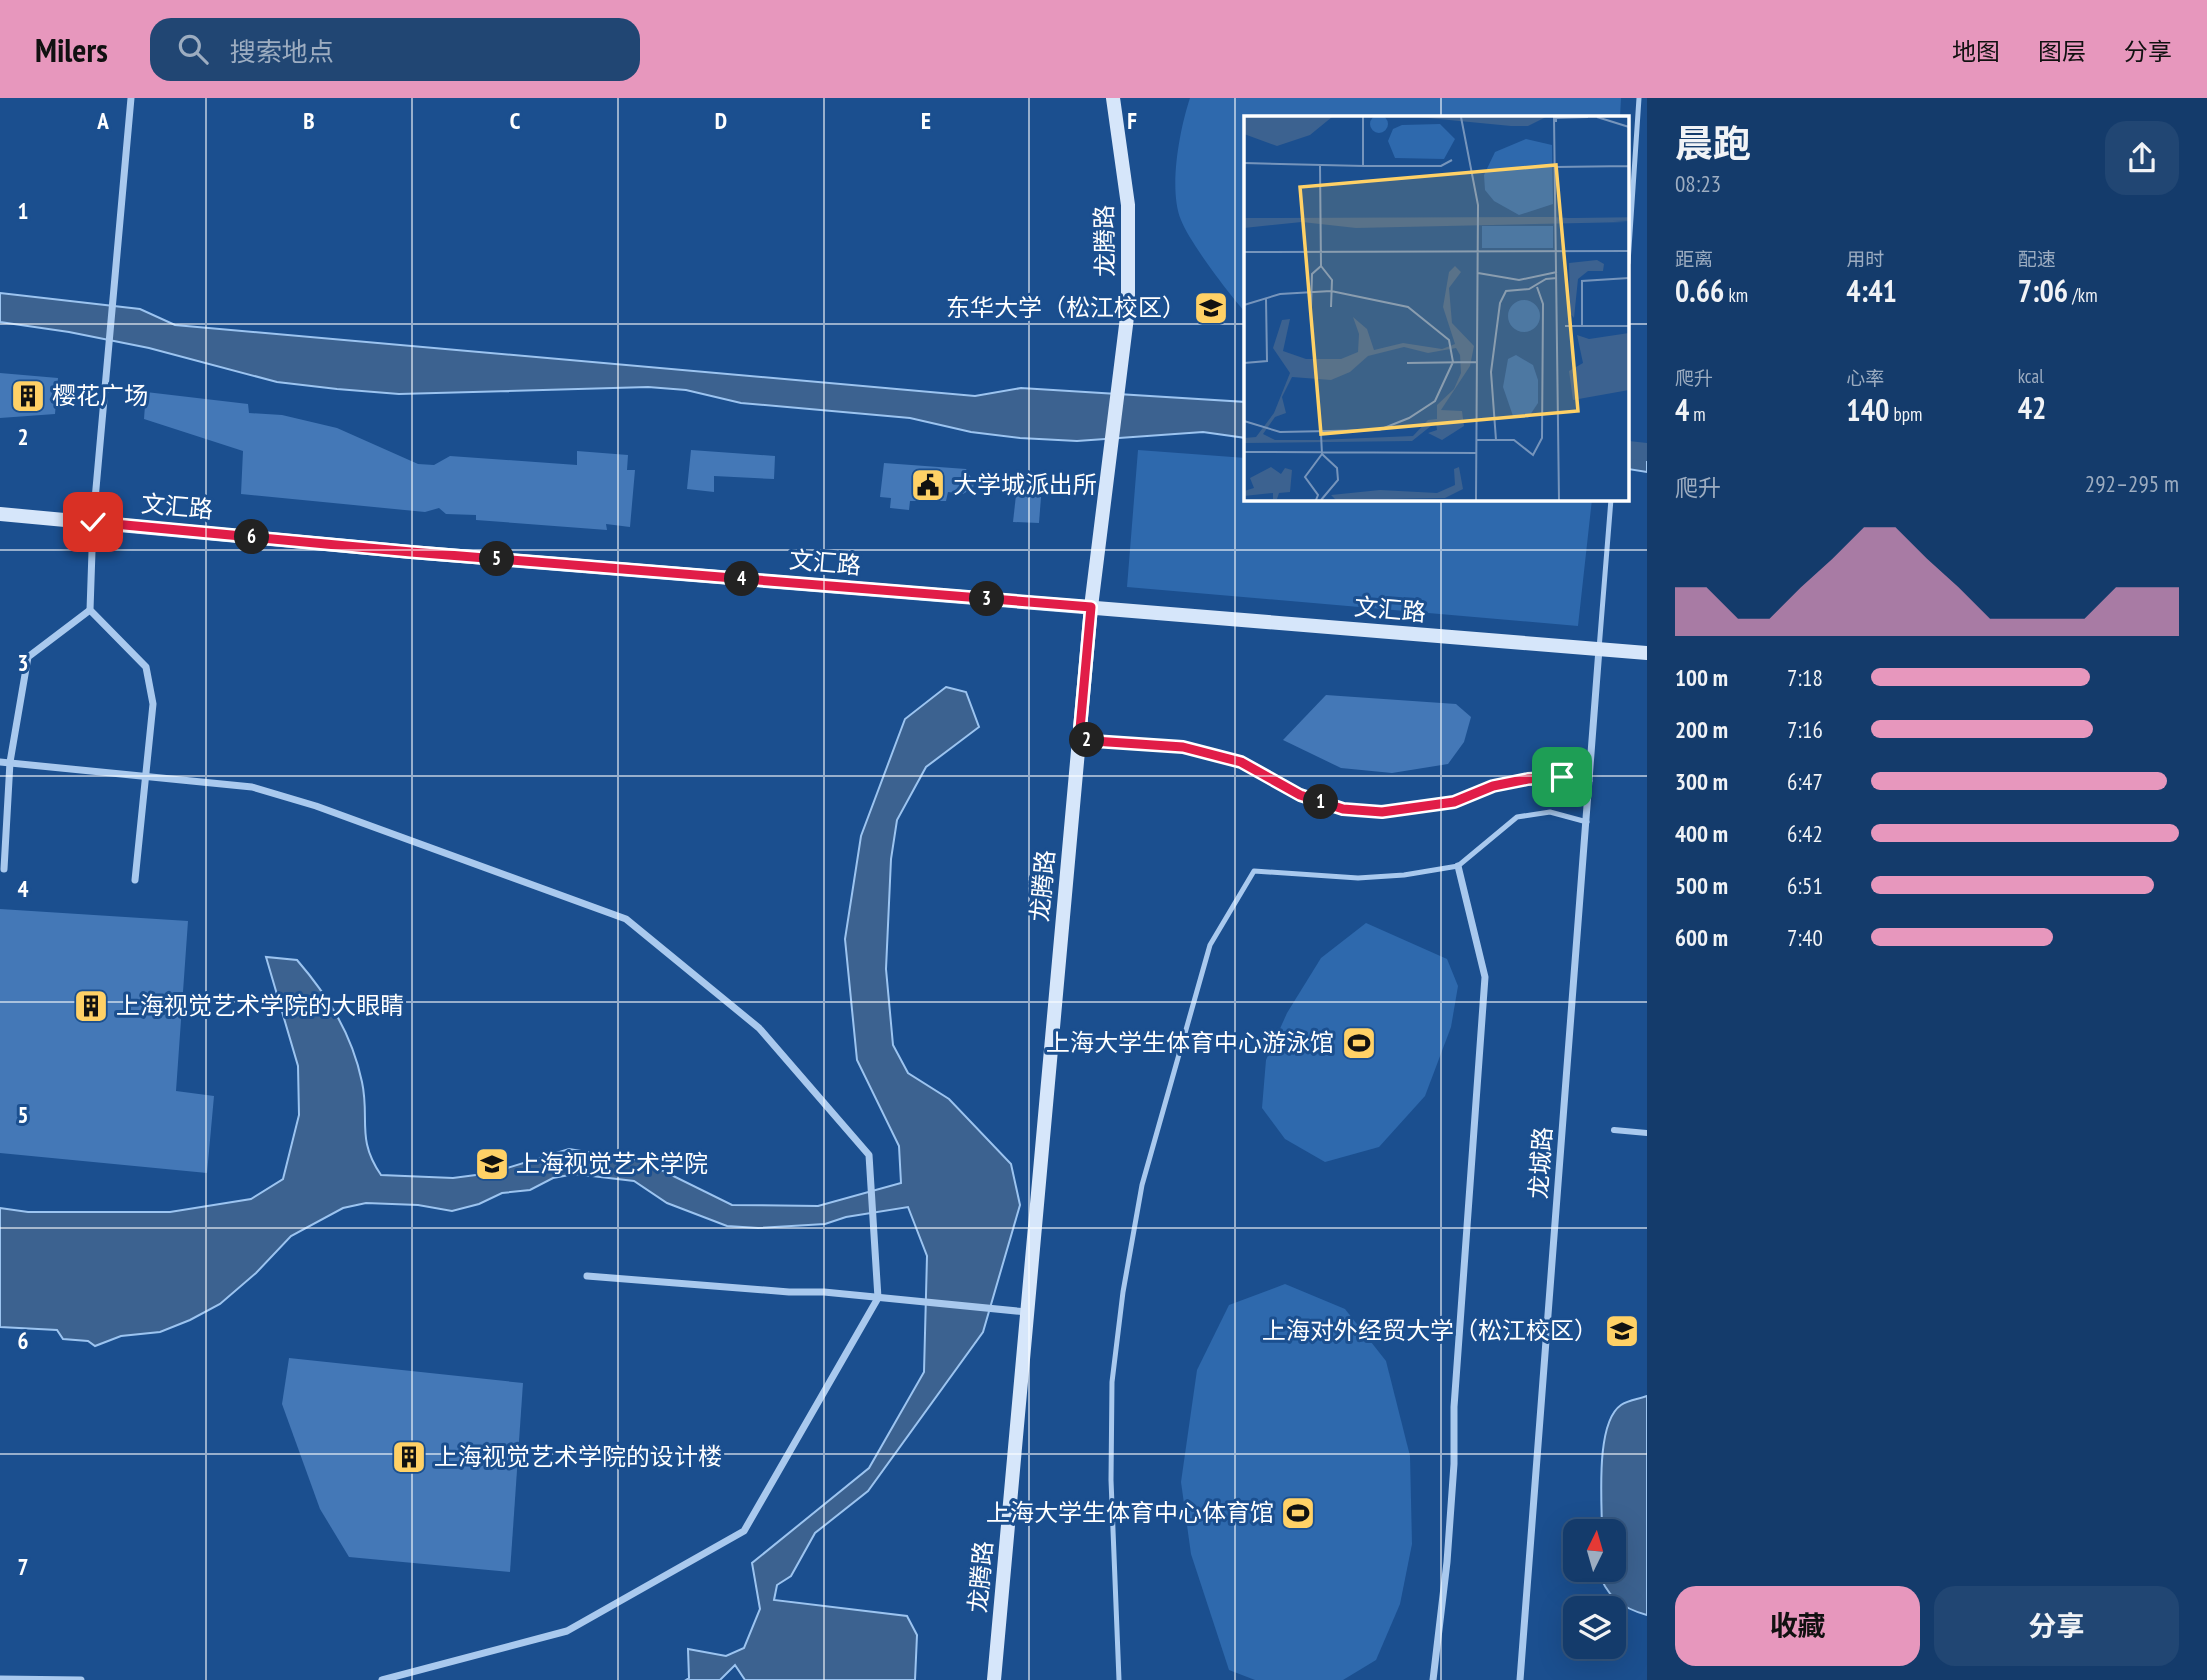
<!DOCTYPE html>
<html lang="zh">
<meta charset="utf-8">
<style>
:root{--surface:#143b6b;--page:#214673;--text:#f1f3f6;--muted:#9dadc1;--line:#33557e;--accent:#e797bd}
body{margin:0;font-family:"PT Sans Narrow","Noto Sans SC",sans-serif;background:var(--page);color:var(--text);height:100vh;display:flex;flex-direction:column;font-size:26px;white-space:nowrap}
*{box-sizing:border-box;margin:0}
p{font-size:23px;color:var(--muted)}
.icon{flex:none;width:38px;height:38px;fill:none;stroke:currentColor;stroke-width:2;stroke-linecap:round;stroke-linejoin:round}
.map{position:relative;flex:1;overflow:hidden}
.details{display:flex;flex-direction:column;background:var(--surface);width:560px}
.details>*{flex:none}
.needle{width:46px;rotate:5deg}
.tools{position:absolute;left:1563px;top:1421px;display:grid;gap:14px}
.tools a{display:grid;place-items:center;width:63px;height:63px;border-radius:14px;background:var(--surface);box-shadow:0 7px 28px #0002,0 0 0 2px var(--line);font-size:35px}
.pin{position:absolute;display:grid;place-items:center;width:60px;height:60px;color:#fff;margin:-30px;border-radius:14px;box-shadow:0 4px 10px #0006}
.km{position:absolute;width:35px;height:35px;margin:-18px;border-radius:50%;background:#222;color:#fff;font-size:19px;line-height:35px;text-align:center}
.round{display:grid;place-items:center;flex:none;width:74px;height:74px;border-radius:21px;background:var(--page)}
.headline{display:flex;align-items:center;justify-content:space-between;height:119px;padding:0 28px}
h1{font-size:38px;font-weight:700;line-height:52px}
.stats{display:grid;grid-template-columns:repeat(3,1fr);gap:10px;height:119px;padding:7px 28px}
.stats div{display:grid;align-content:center}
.stats b{font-size:30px;font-weight:700}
.stats small{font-size:19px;font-weight:400}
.stats p{font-size:19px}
.chart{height:196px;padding:14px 28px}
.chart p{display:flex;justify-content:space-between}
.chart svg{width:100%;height:126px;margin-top:7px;fill:var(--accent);opacity:.7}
.button{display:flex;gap:14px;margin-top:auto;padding:14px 28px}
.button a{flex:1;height:80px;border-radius:21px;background:var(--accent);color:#111;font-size:28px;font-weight:700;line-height:80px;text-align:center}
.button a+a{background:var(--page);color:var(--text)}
ul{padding:0 28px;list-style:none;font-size:23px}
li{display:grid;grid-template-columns:112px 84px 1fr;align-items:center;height:52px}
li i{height:18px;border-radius:9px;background:var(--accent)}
header{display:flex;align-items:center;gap:42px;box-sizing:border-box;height:98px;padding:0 35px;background:var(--accent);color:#111}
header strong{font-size:33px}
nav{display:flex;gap:38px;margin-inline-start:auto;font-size:24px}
.search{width:490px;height:63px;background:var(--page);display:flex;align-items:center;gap:18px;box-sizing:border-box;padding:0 24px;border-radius:21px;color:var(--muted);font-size:26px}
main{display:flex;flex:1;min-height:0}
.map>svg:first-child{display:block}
</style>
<header>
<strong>Milers</strong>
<div class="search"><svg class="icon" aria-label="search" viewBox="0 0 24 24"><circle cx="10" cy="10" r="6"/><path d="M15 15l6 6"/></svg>搜索地点</div>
<nav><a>地图</a><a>图层</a><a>分享</a></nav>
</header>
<main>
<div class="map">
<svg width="1647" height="1582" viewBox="0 0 1647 1582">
<rect width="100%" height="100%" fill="#1b4f8f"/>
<g fill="#2e69ad">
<path d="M1190 0H1621L1620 19H1246V215C1229 196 1190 145 1181 122 1168 91 1180 30 1190 0Z"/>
<path d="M1138 352 1246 360V401H1592L1578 528 1127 489Z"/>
<path d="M1366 825 1447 861 1458 888 1451 929 1425 998 1379 1049 1325 1064 1285 1041 1262 1010 1266 962 1287 915 1321 860Z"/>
<path d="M1285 1186 1345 1211 1386 1263 1410 1358 1412 1446 1400 1506 1376 1562 1343 1582H1255L1229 1572 1191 1456 1181 1384 1197 1272 1229 1207Z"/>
</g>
<g fill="#3c6290" stroke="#9cc4f0" stroke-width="2">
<path d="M0 195 140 211 175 227 975 298 1021 290 1246 304V340L1203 334 1077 343 1020 340 971 334 910 320 741 305 686 292 648 289 399 296 337 291 277 284 149 250 69 234 0 224Z"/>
<path d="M1628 352 1647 354V374L1628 371Z"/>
<path d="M946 589 966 594 979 629 926 669 897 722 891 761 886 871 893 947 908 975 949 1001 1011 1066 1020 1107 983 1234 868 1393 815 1435 791 1478 777 1487 774 1502 907 1518 917 1537 915 1582H745L735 1567 720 1582H686L689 1580 688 1551 726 1558 744 1550 760 1511 752 1465 869 1370 924 1274 927 1158 908 1109 846 1119 825 1126 758 1130 727 1128 667 1105 634 1083 575 1076 553 1080 530 1092 502 1095 479 1106 452 1113 418 1107 366 1105 343 1110 291 1138 256 1175 220 1206 190 1222 160 1234 121 1238 95 1248 88 1243 63 1241 57 1232 0 1229V1110L28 1114H170L251 1101 283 1081 299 1017 298 968 266 859 297 862C328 898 352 936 362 984 370 1021 356 1041 381 1077L453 1080 491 1075 569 1051 643 1063 732 1107 818 1108 901 1085 899 1048 857 962 845 841 861 738 905 621Z"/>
<path d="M1647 1298V1517C1621 1510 1606 1498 1598 1472H1614V1433H1602C1602 1404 1595 1325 1621 1307 1628 1302 1639 1301 1647 1298Z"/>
</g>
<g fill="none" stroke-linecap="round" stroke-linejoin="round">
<path stroke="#3c6290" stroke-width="18" d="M1628 352 1647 354"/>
</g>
<g fill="#4478b7">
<path d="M0 275 58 280 55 316 0 320Z"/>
<path d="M146 294 248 306 249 315 282 317 337 330 418 366 434 367 450 358 577 367V353L628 357 627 372H635L630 429 606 426 607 432 476 422V417L446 416 439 410 425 414 241 396 243 353 144 321Z"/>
<path d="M691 352 775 358 774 381 714 378V394L687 391Z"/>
<path d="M884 365 966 371 974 385 973 390 963 396 948 394 946 403H910L909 412 890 410 891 400 880 399Z"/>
<path d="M1016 397 1041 399 1039 425 1013 424Z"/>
<path d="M1326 597 1456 606 1471 619 1464 644 1448 666 1392 675 1341 670 1283 642Z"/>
<path d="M0 811 188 823 176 993 214 998 207 1075 0 1055Z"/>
<path d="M289 1260 523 1285 510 1474 349 1459 320 1411 282 1306Z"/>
</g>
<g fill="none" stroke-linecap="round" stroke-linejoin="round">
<g stroke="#a9c9ee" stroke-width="5">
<path d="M1628 165 1639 0"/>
<path d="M1599 551 1611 401"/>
<path d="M1079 642C1133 645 1192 643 1242 665 1277 680 1306 705 1344 711 1374 716 1426 713 1455 704 1480 696 1501 685 1526 681 1548 678 1569 680 1590 683"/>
<path d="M1119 1582 1111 1382 1112 1284 1123 1194 1142 1087 1210 847 1254 773 1358 780 1404 777 1458 768 1517 719 1550 714 1587 724"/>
</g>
<path stroke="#a9c9ee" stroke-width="6" d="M1614 1032 1647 1035"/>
<g stroke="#a9c9ee" stroke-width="7">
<path d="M131 0 93 424 90 512 146 569 153 606 135 782"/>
<path d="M0 664 252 689 316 708 626 821 759 930 869 1057 878 1200 744 1433 567 1533 382 1582"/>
<path d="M4 771 10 664 28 559 90 512"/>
<path d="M587 1178 789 1194H824L1027 1214"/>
<path d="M0 1581 81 1582"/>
<path d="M1433 1582 1447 1464 1454 1366V1309L1485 879 1458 768"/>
<path d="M1520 1582 1599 551"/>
</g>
<g stroke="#d6e6fa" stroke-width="14">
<path d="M0 416 411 454 1647 555"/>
<path d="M994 1582 1091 509 1128 211V107L1113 0"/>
</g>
</g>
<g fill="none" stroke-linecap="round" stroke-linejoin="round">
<g stroke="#fff" stroke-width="14">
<path id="route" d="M93 424 411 454 1091 509 1079 642 1183 649 1241 664 1300 697 1343 711 1382 714 1454 704 1493 688 1528 681 1562 679"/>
</g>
<use href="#route" stroke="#e11d48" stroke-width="9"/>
</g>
<path fill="none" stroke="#fff" stroke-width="2" stroke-opacity="0.55" d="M206 0V1582M412 0V1582M618 0V1582M824 0V1582M1029 0V1582M1235 0V1582M1441 0V19M0 226H1246M1628 226H1647M1441 401V1582M0 452H1647M0 678H1647M0 904H1647M0 1130H1647M0 1356H1647"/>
<defs>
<g id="university-square" transform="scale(1.75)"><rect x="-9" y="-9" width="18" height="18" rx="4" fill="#ffd166" stroke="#1b4f8f"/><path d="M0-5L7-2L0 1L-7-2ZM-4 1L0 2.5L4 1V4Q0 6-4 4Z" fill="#111"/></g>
<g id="building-square" transform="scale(1.75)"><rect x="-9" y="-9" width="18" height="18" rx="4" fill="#ffd166" stroke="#1b4f8f"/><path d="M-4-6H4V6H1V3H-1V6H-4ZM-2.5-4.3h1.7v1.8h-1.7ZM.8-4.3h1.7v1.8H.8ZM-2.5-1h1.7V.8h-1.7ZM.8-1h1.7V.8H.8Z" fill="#111"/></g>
<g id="civic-square" transform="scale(1.75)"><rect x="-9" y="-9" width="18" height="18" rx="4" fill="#ffd166" stroke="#1b4f8f"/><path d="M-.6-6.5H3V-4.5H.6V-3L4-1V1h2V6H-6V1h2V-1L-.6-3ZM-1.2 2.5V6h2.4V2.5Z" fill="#111"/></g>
<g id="stadium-square" transform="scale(1.75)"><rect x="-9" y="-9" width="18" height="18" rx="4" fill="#ffd166" stroke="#1b4f8f"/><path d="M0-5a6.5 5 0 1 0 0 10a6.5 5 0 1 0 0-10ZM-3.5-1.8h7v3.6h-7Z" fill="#111"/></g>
</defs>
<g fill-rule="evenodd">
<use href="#university-square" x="1211" y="210"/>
<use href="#building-square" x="28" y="298"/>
<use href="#civic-square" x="928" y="387"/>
<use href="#building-square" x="91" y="908"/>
<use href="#stadium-square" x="1359" y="945"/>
<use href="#university-square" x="492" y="1066"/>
<use href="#university-square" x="1622" y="1233"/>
<use href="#building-square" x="409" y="1359"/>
<use href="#stadium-square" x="1298" y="1415"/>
</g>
<g text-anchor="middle" stroke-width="6" stroke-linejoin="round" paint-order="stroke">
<g font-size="24" fill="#fff" stroke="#1b4f8f">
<text transform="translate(1105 143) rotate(-91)" y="8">龙腾路</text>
<text transform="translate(177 409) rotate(5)" y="8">文汇路</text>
<text transform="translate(825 465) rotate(5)" y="8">文汇路</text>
<text transform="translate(1390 512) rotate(5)" y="8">文汇路</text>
<text transform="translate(1043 788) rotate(-85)" y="8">龙腾路</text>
<text transform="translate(1541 1065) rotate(-86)" y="8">龙城路</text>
<text transform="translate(981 1479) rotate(-85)" y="8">龙腾路</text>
</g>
<g font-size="24" fill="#fff" stroke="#1b4f8f" text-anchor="start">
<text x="1186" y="218" text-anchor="end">东华大学（松江校区）</text>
<text x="52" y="306">樱花广场</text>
<text x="953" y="395">大学城派出所</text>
<text x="116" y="916">上海视觉艺术学院的大眼睛</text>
<text x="1334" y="953" text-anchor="end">上海大学生体育中心游泳馆</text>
<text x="516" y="1074">上海视觉艺术学院</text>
<text x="1598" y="1241" text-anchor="end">上海对外经贸大学（松江校区）</text>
<text x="434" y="1367">上海视觉艺术学院的设计楼</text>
<text x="1274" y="1423" text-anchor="end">上海大学生体育中心体育馆</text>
</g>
</g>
<g transform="translate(1244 18)">
<rect width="385" height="385" fill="#1b4f8f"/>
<path d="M126 8a9 9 0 1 1 18 0a9 9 0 1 1-18 0ZM196 8 211 23 200 43 151 42 144 25 149 13 158 9ZM282 23 308 29 309 88 275 99 250 85 241 74 240 59 251 36ZM309 110V132H238V110ZM264 200a16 16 0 1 1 32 0a16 16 0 1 1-32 0ZM272 239 289 249 294 264V287L284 302 269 300 259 271 264 243Z" fill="#2e69ad"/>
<path d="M0 1H88L66 19 33 30 0 18ZM174 1H302L284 10H267ZM309 101 385 106 112 112 58 106 0 112V102ZM353 144 360 148 359 155H344L334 163 330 202 326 197 325 147ZM211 150 217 156 205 172 208 207 230 230 226 250 197 294 218 295 220 310 198 324 184 317 193 314 192 306 168 325 0 327V322L12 321 30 297 46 257 29 232 38 204 46 203 39 235 62 243H97L114 236 115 218 109 201 123 213 130 234 159 227 198 233 211 228 199 191 205 156ZM160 231 184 237 212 232 216 239 217 257 210 273 193 289V303L184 304 169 320 73 324H31L19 318 31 301 42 297 38 281 48 261 87 264 106 256 124 240ZM385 217V274L329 284 325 255 339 247 333 219 345 223ZM27 351 37 358 41 352 48 354 46 376 35 377 33 383H29V377L0 380V375L10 372 6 362ZM215 351 219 373 201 382 92 384 87 379 136 374 193 377 211 369 210 353Z" fill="#3c6290" fill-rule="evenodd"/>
<path fill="none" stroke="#3c6290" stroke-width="3.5" d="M310 104 385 103"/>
<path fill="none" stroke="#7695bc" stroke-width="2" d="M217 1 234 89 232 384M310 1 315 384M353 1 385 11M312 6V2L344 1M385 11V97M0 47 119 50V1M76 49 77 150 88 164 87 191M119 50H197L208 44M311 51 385 50M0 136 385 135M234 157 275 164 313 156M0 189 36 178 87 175 164 191 205 224 209 246 191 285 165 302 135 314 36 316 0 305M67 191 68 158 77 150M321 210H385M338 210V165L385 162M0 247 23 245 22 183M163 247 232 246M77 318 78 338 93 352 94 364 77 384M232 324H270L289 339 298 322 299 188 293 171M252 324 247 256 256 187 262 175 285 173 302 163 313 162M0 336 232 337M72 384 74 379 61 361 78 338"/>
<path fill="#ffd166" fill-opacity="0.15" stroke="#ffd166" stroke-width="3.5" d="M312 49 334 295 77 318 56 71Z"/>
<rect width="385" height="385" fill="none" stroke="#fff" stroke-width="3.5"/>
</g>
<g font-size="23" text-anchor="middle" font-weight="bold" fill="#fff" stroke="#1b4f8f" stroke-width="6" stroke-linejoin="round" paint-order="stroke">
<text x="103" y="31">A</text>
<text x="309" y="31">B</text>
<text x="515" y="31">C</text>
<text x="721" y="31">D</text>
<text x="926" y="31">E</text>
<text x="1132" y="31">F</text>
<text x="23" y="121">1</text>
<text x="23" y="347">2</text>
<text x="23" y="573">3</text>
<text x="23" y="799">4</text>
<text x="23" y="1025">5</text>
<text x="23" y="1251">6</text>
<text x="23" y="1477">7</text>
</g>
</svg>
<div class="tools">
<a><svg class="needle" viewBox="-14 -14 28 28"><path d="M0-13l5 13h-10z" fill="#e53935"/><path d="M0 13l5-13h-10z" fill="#9dadc1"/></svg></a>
<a><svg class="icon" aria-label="layers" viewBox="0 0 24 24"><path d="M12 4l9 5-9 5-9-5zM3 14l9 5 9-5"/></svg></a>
</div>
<div class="pin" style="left:1562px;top:679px;background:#1e9e55"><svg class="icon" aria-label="arrive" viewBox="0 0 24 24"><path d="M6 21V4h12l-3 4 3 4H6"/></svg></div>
<div class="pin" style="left:93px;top:424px;background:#d93025"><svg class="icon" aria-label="check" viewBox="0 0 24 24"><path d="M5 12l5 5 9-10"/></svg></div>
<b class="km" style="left:1321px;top:704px">1</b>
<b class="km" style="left:1087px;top:642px">2</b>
<b class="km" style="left:987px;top:501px">3</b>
<b class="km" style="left:742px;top:481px">4</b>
<b class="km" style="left:497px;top:461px">5</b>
<b class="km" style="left:252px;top:439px">6</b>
</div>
<section class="details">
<div class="headline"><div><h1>晨跑</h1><p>08:23</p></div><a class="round"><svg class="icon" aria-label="share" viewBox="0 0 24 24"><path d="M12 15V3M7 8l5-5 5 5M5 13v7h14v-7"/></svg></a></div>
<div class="stats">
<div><p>距离</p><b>0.66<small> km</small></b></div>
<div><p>用时</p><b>4:41</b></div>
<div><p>配速</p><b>7:06<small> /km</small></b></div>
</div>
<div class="stats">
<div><p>爬升</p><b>4<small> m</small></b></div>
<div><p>心率</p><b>140<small> bpm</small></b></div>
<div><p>kcal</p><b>42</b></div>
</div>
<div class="chart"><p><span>爬升</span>292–295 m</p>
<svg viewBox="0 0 160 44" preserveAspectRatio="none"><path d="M0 44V27L10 27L20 38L30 38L40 27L50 17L60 6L70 6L80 17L90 27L100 38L110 38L120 38L130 38L140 27L150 27L160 27V44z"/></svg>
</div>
<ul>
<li><b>100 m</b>7:18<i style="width:71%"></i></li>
<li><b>200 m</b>7:16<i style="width:72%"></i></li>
<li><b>300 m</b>6:47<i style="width:96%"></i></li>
<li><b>400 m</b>6:42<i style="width:100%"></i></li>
<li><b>500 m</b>6:51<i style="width:92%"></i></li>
<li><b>600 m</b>7:40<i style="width:59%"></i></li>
</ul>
<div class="button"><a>收藏</a><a>分享</a></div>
</section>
</main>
